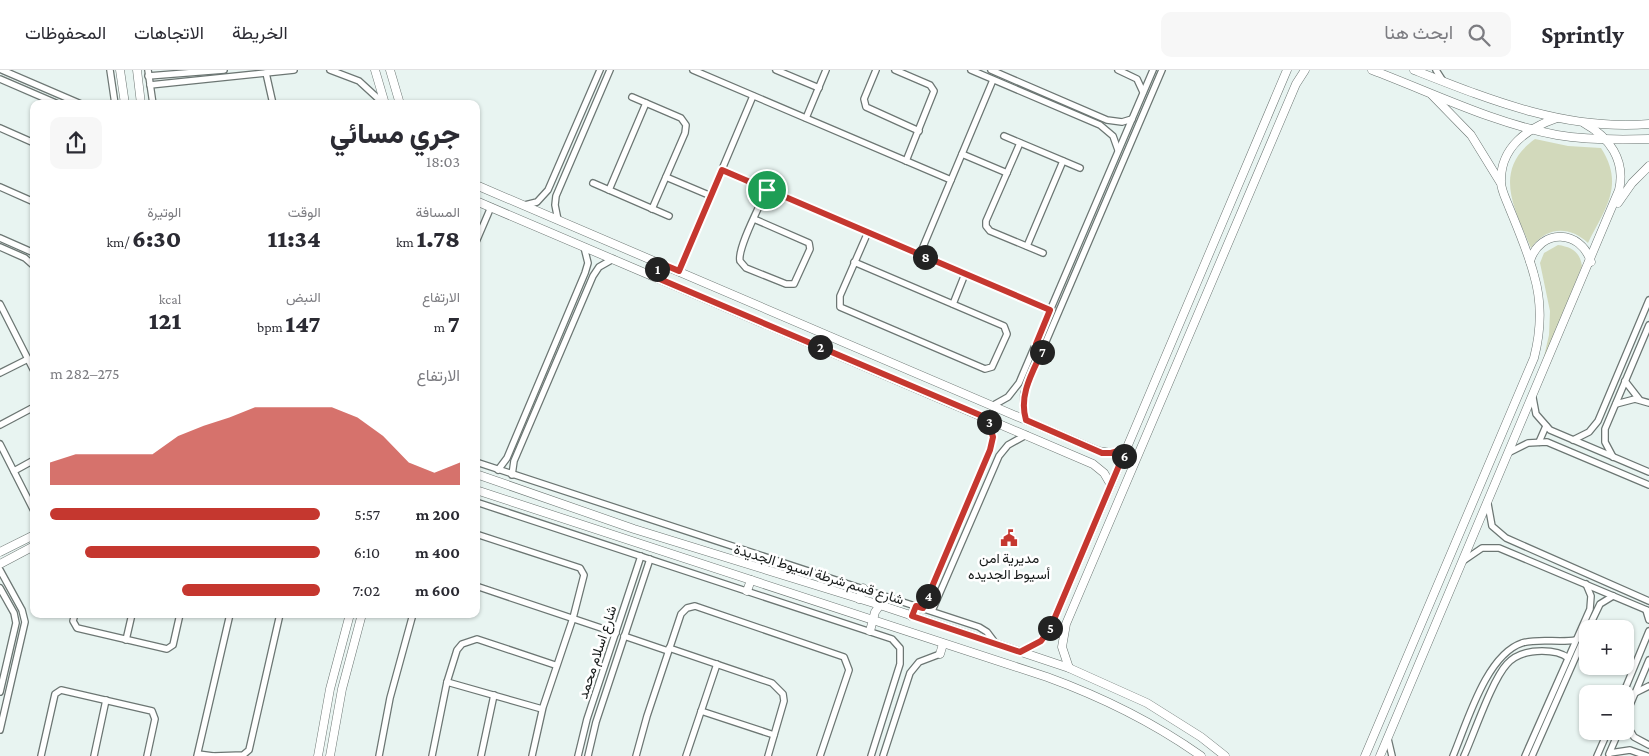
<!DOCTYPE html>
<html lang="ar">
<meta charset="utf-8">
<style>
:root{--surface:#fff;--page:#f7f7f7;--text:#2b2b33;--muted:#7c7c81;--line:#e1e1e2;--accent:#c5372f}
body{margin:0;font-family:"Crimson Pro",Vazirmatn,serif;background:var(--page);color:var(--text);direction:rtl;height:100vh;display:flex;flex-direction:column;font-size:19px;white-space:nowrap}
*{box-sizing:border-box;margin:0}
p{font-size:16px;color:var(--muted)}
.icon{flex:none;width:28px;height:28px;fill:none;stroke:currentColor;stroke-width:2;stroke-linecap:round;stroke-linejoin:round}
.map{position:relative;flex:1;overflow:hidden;direction:ltr}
.side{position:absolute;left:30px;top:30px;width:450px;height:518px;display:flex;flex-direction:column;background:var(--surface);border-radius:10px;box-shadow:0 1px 4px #0004;direction:rtl}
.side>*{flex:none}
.fabs{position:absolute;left:1579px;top:550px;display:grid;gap:10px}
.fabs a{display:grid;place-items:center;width:55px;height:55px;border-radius:10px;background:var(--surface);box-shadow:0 1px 4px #0004;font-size:25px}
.pin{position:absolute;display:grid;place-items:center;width:42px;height:42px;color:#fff;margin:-21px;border:2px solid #fff;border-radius:50%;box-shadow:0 1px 5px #0007}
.km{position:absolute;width:25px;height:25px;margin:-12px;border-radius:50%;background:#222;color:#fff;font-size:14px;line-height:25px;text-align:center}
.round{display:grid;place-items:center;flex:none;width:52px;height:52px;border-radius:10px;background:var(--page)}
.overview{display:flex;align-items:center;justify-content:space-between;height:85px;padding:0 20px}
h1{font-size:28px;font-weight:800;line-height:38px}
.figures{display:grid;grid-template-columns:repeat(3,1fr);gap:8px;height:85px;padding:5px 20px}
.figures div{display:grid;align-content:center}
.figures b{font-size:25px;font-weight:800}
.figures small{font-size:14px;font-weight:400}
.figures p{font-size:14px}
.chart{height:140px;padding:10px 20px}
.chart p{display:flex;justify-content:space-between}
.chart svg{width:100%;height:90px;margin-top:5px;fill:var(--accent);opacity:.7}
ul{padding:0 20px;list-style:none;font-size:16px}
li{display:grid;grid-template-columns:80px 60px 1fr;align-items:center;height:38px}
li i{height:12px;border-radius:6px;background:var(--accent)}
header{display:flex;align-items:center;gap:30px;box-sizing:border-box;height:70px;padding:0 25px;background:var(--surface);border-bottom:1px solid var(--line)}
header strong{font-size:24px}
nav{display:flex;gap:28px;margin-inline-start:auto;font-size:18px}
.search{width:350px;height:45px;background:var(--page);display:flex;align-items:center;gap:12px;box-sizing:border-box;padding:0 18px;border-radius:10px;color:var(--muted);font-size:19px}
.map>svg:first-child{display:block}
</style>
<header>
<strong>Sprintly</strong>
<div class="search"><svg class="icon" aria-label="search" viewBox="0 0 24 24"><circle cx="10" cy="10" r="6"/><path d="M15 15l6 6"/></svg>ابحث هنا</div>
<nav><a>الخريطة</a><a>الاتجاهات</a><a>المحفوظات</a></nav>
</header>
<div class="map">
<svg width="1649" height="686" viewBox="0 0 1649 686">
<rect width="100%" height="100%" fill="#e8f4f1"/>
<g fill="#d2d9bb">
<path d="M1535 69 1568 76 1601 78C1625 115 1605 139 1588 173 1569 155 1546 157 1531 178 1514 138 1492 100 1535 69Z"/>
<path d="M1558 175C1572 177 1580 182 1582 196L1543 291 1549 265 1550 241 1540 193 1544 183Z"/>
</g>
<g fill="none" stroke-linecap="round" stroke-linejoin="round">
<g stroke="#6c7673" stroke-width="8">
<g id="street">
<path d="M2 0 81 34"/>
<path d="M110 0 115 34"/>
<path d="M148 0 153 34"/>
<path d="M330 0 359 11 384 34"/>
<path d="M693 0 951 110"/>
<path d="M776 0 819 18"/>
<path d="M876 0 864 29 866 37 919 61"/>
<path d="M895 0 930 15 934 21 906 91"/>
<path d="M971 0 1100 55 1113 66 1118 80"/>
<path d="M991 0 1107 50 1122 52 1132 49"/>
<path d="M1118 0 1137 9 1143 22"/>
<path d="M1436 0 1443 11"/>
<path d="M266 3 273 34"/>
<path d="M148 6 224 0"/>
<path d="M0 9 58 34"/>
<path d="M150 15 294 0"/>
<path d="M632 27 681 48 686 55 685 63 652 139"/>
<path d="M806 48 826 0"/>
<path d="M0 58 34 73"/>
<path d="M1004 66 1080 98"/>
<path d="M1020 73 986 151V156L990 161 1043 183"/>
<path d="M962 84 1007 103"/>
<path d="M722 100 1050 240"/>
<path d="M666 107 711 126"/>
<path d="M593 113 669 146"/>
<path d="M0 117 34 132"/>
<path d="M609 120 646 33"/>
<path d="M525 135 537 132 548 120 600 0"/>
<path d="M754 149 809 173 810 179 794 214H786L746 198 740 191C737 178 761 134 767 119"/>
<path d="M558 150 555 135 556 126 610 0"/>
<path d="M0 168 34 183"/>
<path d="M476 172 491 137"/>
<path d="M1027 176 1063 91"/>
<path d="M0 177 25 188 34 196"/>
<path d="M920 184 993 10"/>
<path d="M854 192 1004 256 1007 264 992 297 985 299 840 237V226L868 162"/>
<path d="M679 201 753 26"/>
<path d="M0 234 34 301"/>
<path d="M953 234 965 204"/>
<path d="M0 303 28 289"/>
<path d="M1625 311 1639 329"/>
<path d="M1533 328 1536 344 1550 360 1649 402"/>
<path d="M1616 334 1635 329 1649 333"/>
<path d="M992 336 1008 327 1019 313 1153 0"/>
<path d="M1026 350 1023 336 1024 323 1162 0"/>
<path d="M0 355 34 337"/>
<path d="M1573 370 1589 362 1598 351 1649 230"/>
<path d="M1539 372 1546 356"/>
<path d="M0 374 34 441"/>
<path d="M1510 382 1528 373 1547 372 1649 415"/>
<path d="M1613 387 1605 372V359L1649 255"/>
<path d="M476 392 979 557 987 562 996 574"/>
<path d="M498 400 507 388 585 203 588 193 584 177"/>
<path d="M14 401 34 390"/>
<path d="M512 405 514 391 593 206 599 197 613 189"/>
<path d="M476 432 892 569 900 578V594L871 686"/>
<path d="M1488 434 1492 456 1506 468 1649 531"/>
<path d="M476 464 580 498 584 505 573 548 543 637 532 686"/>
<path d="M1463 491 1482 478H1499L1649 541"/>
<path d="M0 500 22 540 25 552 0 660"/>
<path d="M476 516 616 563"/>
<path d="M0 518 14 543 16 553 0 622"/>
<path d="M923 538 990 381 993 367 988 349"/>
<path d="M1646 540 1649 550"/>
<path d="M932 541 999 386 1008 375 1026 365"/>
<path d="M75 544 73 551 77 558 167 579 173 575 180 544"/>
<path d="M1588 559 1600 534 1613 526"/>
<path d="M624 566 668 581"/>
<path d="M126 570 132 544"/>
<path d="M669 578 772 613 783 624 784 631 768 686"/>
<path d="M447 612 542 639"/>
<path d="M1635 623 1649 616"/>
<path d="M1623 624 1649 561"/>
<path d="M701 641 774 665"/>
<path d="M1625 647 1649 590"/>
<path d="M1625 652 1634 667 1649 675"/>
<path d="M1388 669 1392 686"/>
<path d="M1610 683 1630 680 1647 686"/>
<path d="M198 684 213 686"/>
<path d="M1609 684 1619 661"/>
<path d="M41 686 55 624 61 620 152 641 155 649 147 686"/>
<path d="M94 686 106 630"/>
<path d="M197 686 230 544"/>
<path d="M214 686 243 685 249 680 280 544"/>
<path d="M379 686 390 628 413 544"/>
<path d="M432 686 447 612 457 580 462 574 477 569 555 595"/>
<path d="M481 686 494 625"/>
<path d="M578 686 587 649 641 486"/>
<path d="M588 686 596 652 650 489"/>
<path d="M636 686 647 646 681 544 687 538 695 536 844 587 849 600 820 686"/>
<path d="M686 686 717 594"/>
<path d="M883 686 910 603 919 592 940 584"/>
<path d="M1453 686C1467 653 1486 585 1522 573 1539 568 1558 573 1576 570"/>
<path d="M1464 686C1474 664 1492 610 1507 594 1516 584 1529 581 1542 581 1552 581 1561 582 1568 588"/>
<path d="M1525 686 1590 539 1591 526 1586 514"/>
<path d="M1532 686 1588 559"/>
<path d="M1597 686 1608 661"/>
</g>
</g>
<g stroke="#6c7673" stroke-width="9">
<g id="secondary">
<path d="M120 0 125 34"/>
<path d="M137 0 141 34"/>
<path d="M375 0 385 34"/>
<path d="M390 0 400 34"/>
<path d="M1372 0C1433 23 1493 53 1557 65 1587 70 1618 70 1649 69"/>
<path d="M1414 0C1490 30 1566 61 1649 54"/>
<path d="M1432 25 1471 65 1500 112"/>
<path d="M476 115 1098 381 1111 383 1126 379"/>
<path d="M476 131 1093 394 1104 403 1111 415"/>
<path d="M1618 133 1632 113 1649 96"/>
<path d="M1530 191C1540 158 1581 159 1591 192"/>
<path d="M476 404 634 459 880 535 1069 598 1147 633 1201 667 1225 686"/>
<path d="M476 420 1047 607C1102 627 1153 652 1201 686"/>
<path d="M0 482 34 465"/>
<path d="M0 494 34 476"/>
<path d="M747 521 751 510"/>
<path d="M859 529 863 518"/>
<path d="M911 546 915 536"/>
<path d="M870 561 875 542 880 535"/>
<path d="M1020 582 1041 571 1050 559 1287 0"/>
<path d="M940 584 943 574"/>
<path d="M1069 598 1062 577 1066 554 1296 14 1305 0"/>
<path d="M318 686 330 619 350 544"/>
<path d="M330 686 342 619 362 544"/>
<path d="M1365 686 1534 288C1541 261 1542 232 1534 205 1528 182 1518 159 1509 137 1506 129 1501 120 1501 112 1500 77 1528 58 1557 48"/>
<path d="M1380 686 1619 120C1626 90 1609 67 1584 53"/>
</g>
</g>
<use href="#street" stroke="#fff" stroke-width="5.5"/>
<use href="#secondary" stroke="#fff" stroke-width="8"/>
</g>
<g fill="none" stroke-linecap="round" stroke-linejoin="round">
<g stroke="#fff" stroke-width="10">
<path id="route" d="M722 100 1050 240 1036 274 1044 277C1034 300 1018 324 1026 350L1102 383H1111L1126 379 1050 559 1041 571 1020 582 912 546 916 536 923 538 990 380 993 367 987 348 655 207 660 193 679 201Z"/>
</g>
<use href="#route" stroke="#c5372f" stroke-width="6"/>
</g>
<defs>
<g id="civic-bare" transform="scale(1.35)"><path d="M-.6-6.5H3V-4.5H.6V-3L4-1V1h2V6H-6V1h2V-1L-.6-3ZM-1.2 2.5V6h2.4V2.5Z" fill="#c5372f" stroke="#fff" stroke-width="2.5" paint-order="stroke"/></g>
</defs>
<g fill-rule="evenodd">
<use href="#civic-bare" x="1009" y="468"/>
</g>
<g text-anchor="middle" stroke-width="5" stroke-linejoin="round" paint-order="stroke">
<g font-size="14" fill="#171b1a" stroke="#fff">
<text x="1009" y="493">مديرية امن<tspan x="1009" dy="16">أسيوط الجديده</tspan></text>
</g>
<g font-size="14" fill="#171b1a" stroke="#fff">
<text transform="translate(819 504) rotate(17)" y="5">شارع قسم شرطة اسيوط الجديدة</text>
<text transform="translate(597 582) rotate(-72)" y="5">شارع اسلام محمد</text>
</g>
</g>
</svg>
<div class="fabs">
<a>+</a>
<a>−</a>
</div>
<div class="pin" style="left:767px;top:120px;background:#1e9e55"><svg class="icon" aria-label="arrive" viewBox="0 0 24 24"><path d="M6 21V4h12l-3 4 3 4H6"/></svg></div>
<b class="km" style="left:657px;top:199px">1</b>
<b class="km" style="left:820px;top:277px">2</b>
<b class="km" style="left:989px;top:352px">3</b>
<b class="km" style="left:928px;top:526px">4</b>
<b class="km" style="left:1050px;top:558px">5</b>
<b class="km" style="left:1124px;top:386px">6</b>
<b class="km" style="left:1042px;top:282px">7</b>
<b class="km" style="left:925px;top:187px">8</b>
<section class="side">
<div class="overview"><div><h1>جري مسائي</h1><p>18:03</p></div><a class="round"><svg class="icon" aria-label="share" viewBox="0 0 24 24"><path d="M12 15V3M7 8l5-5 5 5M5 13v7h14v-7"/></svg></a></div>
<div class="figures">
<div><p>المسافة</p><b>1.78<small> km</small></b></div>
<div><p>الوقت</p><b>11:34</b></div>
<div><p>الوتيرة</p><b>6:30<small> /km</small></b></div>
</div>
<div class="figures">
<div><p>الارتفاع</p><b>7<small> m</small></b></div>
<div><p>النبض</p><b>147<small> bpm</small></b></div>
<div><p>kcal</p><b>121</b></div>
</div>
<div class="chart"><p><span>الارتفاع</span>275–282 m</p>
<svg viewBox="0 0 160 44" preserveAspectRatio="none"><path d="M0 44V33L10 29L20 29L30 29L40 29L50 20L60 15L70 11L80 6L90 6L100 6L110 6L120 11L130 20L140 33L150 38L160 33V44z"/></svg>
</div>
<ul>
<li><b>200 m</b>5:57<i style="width:100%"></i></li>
<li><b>400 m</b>6:10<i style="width:87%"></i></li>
<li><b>600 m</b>7:02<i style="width:51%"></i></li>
</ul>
</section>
</div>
